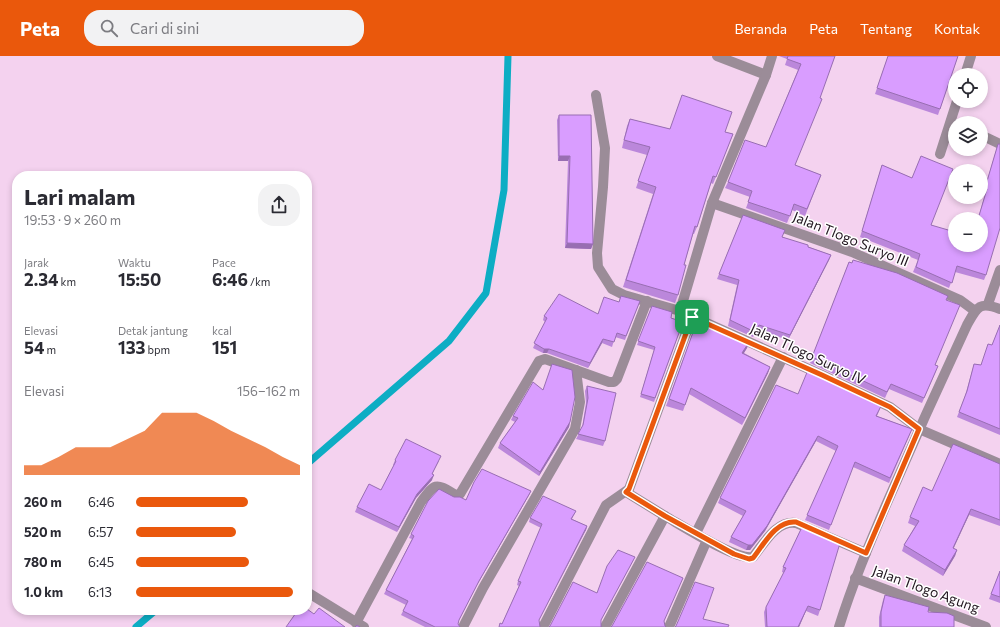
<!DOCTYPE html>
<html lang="id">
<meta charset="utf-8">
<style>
:root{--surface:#fff;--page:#f2f2f3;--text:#2b2b33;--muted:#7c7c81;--accent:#ea580c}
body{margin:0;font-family:Commissioner,sans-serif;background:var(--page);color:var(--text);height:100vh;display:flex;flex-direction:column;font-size:15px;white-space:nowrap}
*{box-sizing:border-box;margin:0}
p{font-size:13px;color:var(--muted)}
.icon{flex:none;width:22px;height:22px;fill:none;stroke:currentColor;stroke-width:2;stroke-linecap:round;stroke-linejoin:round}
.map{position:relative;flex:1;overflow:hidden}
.side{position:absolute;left:12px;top:115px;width:300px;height:444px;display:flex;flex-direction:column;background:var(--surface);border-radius:16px;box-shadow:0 2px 6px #0003}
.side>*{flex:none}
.fabs{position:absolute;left:948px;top:12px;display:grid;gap:8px}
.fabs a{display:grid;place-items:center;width:40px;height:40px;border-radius:50%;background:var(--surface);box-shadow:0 2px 6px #0003;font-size:20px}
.pin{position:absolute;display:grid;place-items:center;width:34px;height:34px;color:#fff;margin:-17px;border-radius:8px;box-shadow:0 2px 6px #0006}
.round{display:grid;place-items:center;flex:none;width:42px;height:42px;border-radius:16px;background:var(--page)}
.overview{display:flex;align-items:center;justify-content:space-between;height:68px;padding:0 12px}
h1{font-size:22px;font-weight:700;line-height:30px}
.stats{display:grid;grid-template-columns:repeat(3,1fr);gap:6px;height:68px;padding:4px 12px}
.stats div{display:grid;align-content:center}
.stats b{font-size:17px;font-weight:700}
.stats small{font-size:11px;font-weight:400}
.stats p{font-size:11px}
.chart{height:112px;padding:8px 12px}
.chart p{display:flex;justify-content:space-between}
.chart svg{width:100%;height:72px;margin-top:4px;fill:var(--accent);opacity:.7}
ul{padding:0 12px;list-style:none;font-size:13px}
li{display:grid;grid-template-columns:64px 48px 1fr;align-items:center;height:30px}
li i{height:10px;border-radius:5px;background:var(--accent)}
header{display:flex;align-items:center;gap:24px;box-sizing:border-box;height:56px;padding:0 20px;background:var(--accent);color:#fff}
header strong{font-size:19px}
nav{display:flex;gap:22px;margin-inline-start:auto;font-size:14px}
.search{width:280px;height:36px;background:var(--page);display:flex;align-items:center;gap:10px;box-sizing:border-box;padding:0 14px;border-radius:16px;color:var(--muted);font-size:15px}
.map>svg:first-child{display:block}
</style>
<header>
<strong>Peta</strong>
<div class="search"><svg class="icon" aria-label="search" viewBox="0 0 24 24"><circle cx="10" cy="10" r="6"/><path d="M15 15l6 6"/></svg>Cari di sini</div>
<nav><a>Beranda</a><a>Peta</a><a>Tentang</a><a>Kontak</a></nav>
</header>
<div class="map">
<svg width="1000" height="571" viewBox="0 0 1000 571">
<rect width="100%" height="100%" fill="#f4d2ef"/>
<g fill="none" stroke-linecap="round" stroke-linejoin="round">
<g stroke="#0dadc4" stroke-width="7">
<path d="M307 408 449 285 486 237 504 134 508 0"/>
<path d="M136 571 156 554"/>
</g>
<g stroke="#9b8c98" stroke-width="10">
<path d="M717 0 766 19"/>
<path d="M965 19 971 0"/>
<path d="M596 39 605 92 603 131 597 197 598 211 612 233 624 239 680 255 822 319 890 351 919 373 1000 408"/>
<path d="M981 79 1000 88"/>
<path d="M940 98 957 45"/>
<path d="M712 147 852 196 960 244 975 255"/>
<path d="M988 248 1000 214"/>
<path d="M680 255 712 147 766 19 772 0"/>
<path d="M626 436 665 460"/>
<path d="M696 477 783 301"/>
<path d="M855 522 986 571"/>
<path d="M307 536 364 571"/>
<path d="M356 567 421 446C436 426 435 427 456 439L460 438 539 305 545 303 609 326H614L617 323 647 245"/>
<path d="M463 571 483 532 575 373 580 346 576 314"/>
<path d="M543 571 606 449 629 433 692 261"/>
<path d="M605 571 665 460C681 469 737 505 753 501 764 488 776 464 796 467L866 497"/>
<path d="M669 571 707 484"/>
<path d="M839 571C852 529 869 489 886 449 912 389 939 329 967 269 977 251 979 245 1000 253"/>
</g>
</g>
<g fill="#bb87db">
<path d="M779 0H835L795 109 821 119 805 160 792 154 787 167 746 152 750 141 725 132 728 126 766 91 798 14 785 9 787 3Z"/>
<path d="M888 0H958L938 59 875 38Z"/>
<path d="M559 59H591L593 188 591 193 565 192 568 105H558L557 64Z"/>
<path d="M630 63 670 73 725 76 733 78 713 128 711 127 697 171 694 178H693L684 209 678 239 675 247 623 231 653 138 636 132 647 99 622 92 627 70Z"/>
<path d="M998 88 986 219 984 224 955 216 949 232 913 216 918 204 860 181 882 109 912 122 931 169 981 189V163H978L985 138H983Z"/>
<path d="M743 159 782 181 831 199 829 204 788 284 757 274 753 281 728 270 737 229 717 223Z"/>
<path d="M849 206 946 244 935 309 936 315 922 347 889 333 885 342 810 307Z"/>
<path d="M621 240 640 245 625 284 615 281 612 291 602 287 588 312 547 297H543L533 292 545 266 543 264 544 260 598 258 619 246Z"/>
<path d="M652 250 671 262 683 266 654 346 640 341 654 294 637 289Z"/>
<path d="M696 268 726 279 727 276 749 286 747 292 744 297 770 311 768 317 742 369 689 338 683 355 666 350Z"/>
<path d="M1000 269V379L957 361 965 340 974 308 981 309 992 289Z"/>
<path d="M587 330 605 385 603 390 576 383 582 372 586 347 585 335Z"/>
<path d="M798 338 882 348 877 360 912 373 889 427 853 411 829 474 805 464 836 395 816 385 765 475 750 494H746L729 486 731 481 743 460 718 447 720 442 754 375 756 370Z"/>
<path d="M513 360 570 366 569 371 539 420 498 392 500 387 515 366 511 364Z"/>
<path d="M395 404 439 405 432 418V424L416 442 397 476 355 456 357 451 381 434 394 409H393Z"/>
<path d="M1000 408V470L969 459 953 492 957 494 955 500 943 520 902 495 904 489 915 470 908 467 910 461 932 435Z"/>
<path d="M531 435 529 439 477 529 458 566V568L460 571H425L401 559 406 549 384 538 412 483 409 482 411 478 454 441 466 444Z"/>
<path d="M576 455 572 463 587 470 586 474 502 568 519 530 517 529 518 525 541 472 529 466 530 462Z"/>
<path d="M802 471 820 554 818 560 806 555 799 571H765L764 556 766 551 784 517 782 516 783 511Z"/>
<path d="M1000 515V547L989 543Z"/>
<path d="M885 539 928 556 954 571H879V561L883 544Z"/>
</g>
<g fill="#986eb2">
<path d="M559 100H570L568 105H558Z"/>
<path d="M567 187 593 188 591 193 565 192Z"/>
<path d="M831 199 829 204 788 284 790 279Z"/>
<path d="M759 269 757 274 753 281 755 276Z"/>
<path d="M603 283 602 287 588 312 590 307Z"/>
<path d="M749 286 747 292 740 303 742 297Z"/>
<path d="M544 293H549L547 297H543Z"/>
<path d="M770 311 768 317 742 369 745 362Z"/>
<path d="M570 366 569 371 539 420 540 416Z"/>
<path d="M818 380 816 385 765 475 750 494H746L748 489Z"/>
<path d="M434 419 432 424 416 442 397 476 399 471 417 438Z"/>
<path d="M531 435 529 439 477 529 457 568 479 525Z"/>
<path d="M971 453 969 459 951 498 953 492Z"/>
<path d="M587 470 586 474 537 568 539 564Z"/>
<path d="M957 494 955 500 943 520 945 514Z"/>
<path d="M635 501 633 505 599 568 601 564Z"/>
<path d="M808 550 799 571H798Z"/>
</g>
<g fill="#d99dff" stroke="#986eb2">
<path d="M788 0H835L820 42 822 43 795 109 821 119 807 153 794 148 790 160 748 146 752 135 728 126 745 84 766 91 801 8 787 3Z"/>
<path d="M888 0H958L940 53 877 32Z"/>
<path d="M682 39 732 56 725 76 733 78 716 121 713 120 697 171 695 170 684 209H686L678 239 626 224 656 131 638 125 650 91 624 84 630 63 670 73Z"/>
<path d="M559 59H591L593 188 567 187 570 100H559Z"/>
<path d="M998 88H1000V172L986 219 957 210 952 227 916 211 920 198 862 175 882 109 912 122 921 100 953 113 931 169 955 176V189H981V163H978L987 133 985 132Z"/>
<path d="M743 159 785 174 782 181 808 189V191L831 199 790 279 759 269 755 276 730 264 739 224 719 218Z"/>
<path d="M853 204 897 217 948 240 946 244 960 249 935 309 938 310 924 342 891 328 887 336 812 301 849 206 852 207Z"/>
<path d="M559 238 598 258 604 241 619 246 621 240 640 245 626 280 617 277 614 286 603 283 590 307 549 293H544L534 287 547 262 544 260Z"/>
<path d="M652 250 672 256 671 262 683 266 655 342 641 338 655 291 638 285Z"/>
<path d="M696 268 727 279V276L749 286 742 297 770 311 745 362 691 332 685 349 669 343Z"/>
<path d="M1000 269V373L959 356 967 335 974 308 981 309 988 288 992 289Z"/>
<path d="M552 308 572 314 575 341 570 366 540 416 500 387 518 362 513 360 533 326 543 334Z"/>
<path d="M808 314 882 348 876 360 912 373 890 422 855 406 831 469 807 459 838 390 818 380 767 470 752 489H748L731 481 746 455 720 442 756 370 776 329 798 338Z"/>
<path d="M587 330 616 337 605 385 578 378 583 369 588 342Z"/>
<path d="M406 383 441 400 432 418 434 419 417 438 399 471 357 451 369 428 381 434 396 405 395 404Z"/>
<path d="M953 388 1000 408V464L971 453 953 492 957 494 945 514 904 489 919 465 910 461 923 431 932 435Z"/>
<path d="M482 413 531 435 479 525 459 564 458 568 460 571H435L403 555 408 545 386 534 414 480 411 478 428 445 439 433 454 441H460L466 444 474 426Z"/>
<path d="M543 440 576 455 571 463 587 470 539 564 540 571H499L500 567 502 568 521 526 518 525 542 468 530 462Z"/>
<path d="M802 471 840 487 820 554 808 550 798 571H767L766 551 786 512 783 511Z"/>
<path d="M618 494 635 501 601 564V571H602H549L550 570 573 526 597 537 607 510Z"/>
<path d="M647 506 683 522 664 565 665 570 666 571H611L612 570Z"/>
<path d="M1000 515V541L991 538Z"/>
<path d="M695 526 714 532 703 563 729 569 728 571H675L676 570Z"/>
<path d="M885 539 929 551 928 556 947 557 954 560V571H881V556Z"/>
<path d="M319 552 345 571H286L298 554H307V553L314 558Z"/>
<path d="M357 569 360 571H355Z"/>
</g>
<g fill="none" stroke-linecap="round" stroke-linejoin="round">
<g stroke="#fff" stroke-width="8">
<path id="route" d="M692 261 822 319 890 351 919 373 866 497 796 466C776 464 764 488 753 502L749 503 734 498 665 460 626 436 629 433Z"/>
</g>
<use href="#route" stroke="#ea580c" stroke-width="5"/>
</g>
<g text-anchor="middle" stroke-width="3" stroke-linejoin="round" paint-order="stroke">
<g font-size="14" fill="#21151f" stroke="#fff">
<text transform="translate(851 183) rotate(22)" y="5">Jalan Tlogo Suryo III</text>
<text transform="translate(808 298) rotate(25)" y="5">Jalan Tlogo Suryo IV</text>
<text transform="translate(926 533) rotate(20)" y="5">Jalan Tlogo Agung</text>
</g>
</g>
</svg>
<div class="fabs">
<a><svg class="icon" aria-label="locate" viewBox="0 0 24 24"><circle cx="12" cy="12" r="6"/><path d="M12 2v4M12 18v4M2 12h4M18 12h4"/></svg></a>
<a><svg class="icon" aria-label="layers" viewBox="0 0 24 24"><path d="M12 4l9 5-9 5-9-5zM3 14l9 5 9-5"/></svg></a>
<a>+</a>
<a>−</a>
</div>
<div class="pin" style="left:692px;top:261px;background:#1e9e55"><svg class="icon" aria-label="arrive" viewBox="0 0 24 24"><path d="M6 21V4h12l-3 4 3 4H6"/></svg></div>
<section class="side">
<div class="overview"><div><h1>Lari malam</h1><p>19:53 · 9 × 260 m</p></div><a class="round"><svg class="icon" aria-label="share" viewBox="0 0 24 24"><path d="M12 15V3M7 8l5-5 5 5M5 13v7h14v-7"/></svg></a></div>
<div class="stats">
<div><p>Jarak</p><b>2.34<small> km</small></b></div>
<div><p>Waktu</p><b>15:50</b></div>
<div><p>Pace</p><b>6:46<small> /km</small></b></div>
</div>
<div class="stats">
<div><p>Elevasi</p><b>54<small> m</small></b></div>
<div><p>Detak jantung</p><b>133<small> bpm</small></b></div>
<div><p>kcal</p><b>151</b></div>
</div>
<div class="chart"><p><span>Elevasi</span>156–162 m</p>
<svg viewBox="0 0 160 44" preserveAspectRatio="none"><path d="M0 44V38L10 38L20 33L30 27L40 27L50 27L60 22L70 17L80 6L90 6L100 6L110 11L120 17L130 22L140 27L150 33L160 38V44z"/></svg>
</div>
<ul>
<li><b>260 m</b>6:46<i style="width:68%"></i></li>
<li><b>520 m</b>6:57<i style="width:61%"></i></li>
<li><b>780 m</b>6:45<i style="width:69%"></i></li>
<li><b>1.0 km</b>6:13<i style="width:96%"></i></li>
</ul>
</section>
</div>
